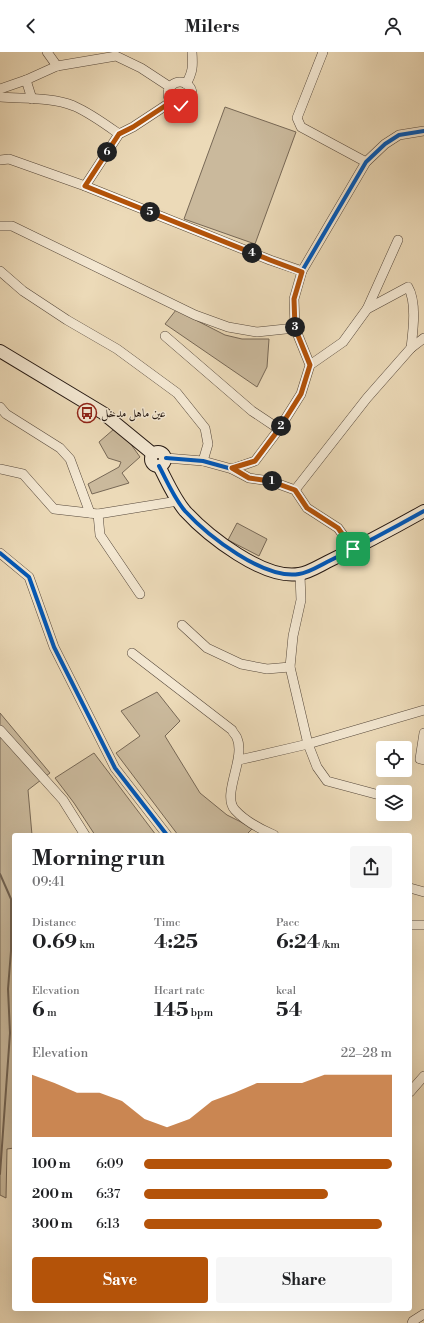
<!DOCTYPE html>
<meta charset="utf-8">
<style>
:root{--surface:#fff;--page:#f6f6f6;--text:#202124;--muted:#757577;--accent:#b45309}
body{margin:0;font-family:"Libre Bodoni",Amiri,serif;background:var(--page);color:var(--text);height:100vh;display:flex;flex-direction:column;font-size:15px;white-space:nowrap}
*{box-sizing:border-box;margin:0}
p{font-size:13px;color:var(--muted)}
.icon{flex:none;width:22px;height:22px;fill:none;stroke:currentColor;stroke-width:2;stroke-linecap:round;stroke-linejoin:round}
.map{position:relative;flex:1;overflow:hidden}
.side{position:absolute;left:12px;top:781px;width:400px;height:478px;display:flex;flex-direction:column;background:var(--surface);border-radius:4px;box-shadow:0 4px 16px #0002}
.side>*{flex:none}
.controls{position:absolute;left:376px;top:689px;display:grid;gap:8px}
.controls a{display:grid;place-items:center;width:36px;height:36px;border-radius:4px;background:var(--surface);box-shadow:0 4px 16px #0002;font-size:20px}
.pin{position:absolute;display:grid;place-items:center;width:34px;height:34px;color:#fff;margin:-17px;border-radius:8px;box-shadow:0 2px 6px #0006}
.km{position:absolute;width:20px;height:20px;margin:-10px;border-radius:50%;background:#222;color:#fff;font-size:11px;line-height:20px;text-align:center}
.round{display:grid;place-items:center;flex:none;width:42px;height:42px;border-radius:4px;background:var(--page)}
.summary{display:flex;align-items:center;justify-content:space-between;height:68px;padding:0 20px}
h1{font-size:22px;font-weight:700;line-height:30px}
.figures{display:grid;grid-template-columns:repeat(3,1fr);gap:6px;height:68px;padding:4px 20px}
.figures div{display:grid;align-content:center}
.figures b{font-size:20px;font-weight:700}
.figures small{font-size:11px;font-weight:400}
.figures p{font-size:11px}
.chart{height:112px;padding:8px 20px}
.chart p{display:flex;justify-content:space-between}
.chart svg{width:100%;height:72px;margin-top:4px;fill:var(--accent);opacity:.7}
.primary-button{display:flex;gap:8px;margin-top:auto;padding:8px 20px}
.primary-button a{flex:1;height:46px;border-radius:4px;background:var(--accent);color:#fff;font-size:16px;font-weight:700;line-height:46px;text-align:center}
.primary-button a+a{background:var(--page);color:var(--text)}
ul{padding:0 20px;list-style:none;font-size:13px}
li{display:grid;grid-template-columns:64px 48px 1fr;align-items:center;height:30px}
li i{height:10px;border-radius:5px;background:var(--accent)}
header{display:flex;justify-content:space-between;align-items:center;height:52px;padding:0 20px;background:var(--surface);font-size:18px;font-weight:700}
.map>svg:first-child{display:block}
</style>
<header><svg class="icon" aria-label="back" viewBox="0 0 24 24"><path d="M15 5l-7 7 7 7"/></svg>Milers<svg class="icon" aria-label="person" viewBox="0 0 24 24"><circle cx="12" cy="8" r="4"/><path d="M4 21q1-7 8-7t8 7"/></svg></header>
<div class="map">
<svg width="424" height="1271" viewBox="0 0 424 1271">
<rect width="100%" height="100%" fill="#ecdab8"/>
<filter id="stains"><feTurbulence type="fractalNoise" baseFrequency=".005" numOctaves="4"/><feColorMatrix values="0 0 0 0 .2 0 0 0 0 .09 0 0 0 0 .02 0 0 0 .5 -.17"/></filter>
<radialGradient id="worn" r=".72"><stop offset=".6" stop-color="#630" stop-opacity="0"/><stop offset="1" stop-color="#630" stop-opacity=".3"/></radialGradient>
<g fill="#cab99c" stroke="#776856">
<path d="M225 55 296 80 255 192 184 167Z"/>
<path d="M176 258 225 283 242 287H269L267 315 257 335 165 272Z"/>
<path d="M114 377 130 391 140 405 122 421 129 431 92 442 88 432 119 415 121 410 108 406 99 390Z"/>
<path d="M237 471 267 487 259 504 228 488Z"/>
<path d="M157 640 180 669 165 684 200 741 227 763 253 776 246 783H178L116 701 140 684 121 659Z"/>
<path d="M0 661 50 721 28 738 32 783H14V1096L7 1097 6 1146 0 1143Z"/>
<path d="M94 701 156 783H95L74 751 55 726Z"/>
</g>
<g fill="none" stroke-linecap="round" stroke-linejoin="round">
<path stroke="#736453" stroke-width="2" d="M0 822 11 847V899L8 937 10 981 0 1122"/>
<g stroke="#56483b" stroke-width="10">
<g id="street">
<path d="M47 0 57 14"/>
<path d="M323 0 297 66 301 75 366 110"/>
<path d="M26 28 32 47"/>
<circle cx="180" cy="42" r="12"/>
<path d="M186 32C193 20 193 14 192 0"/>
<path d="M0 37 26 28 57 14 116 4 141 16 170 35"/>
<path d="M0 45C24 47 51 45 74 54 90 61 105 72 119 82"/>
<path d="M0 108 9 107 85 134 270 208 302 219"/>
<path d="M85 134 119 82 133 75 171 50"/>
<path d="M0 174H12L195 263 228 275 257 280 295 276"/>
<path d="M0 219 23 239 67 268 117 297 177 341 205 376 208 392 203 409"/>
<path d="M367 257 408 235C417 250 413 279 411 296"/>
<path d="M165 284 252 359 279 377"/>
<path d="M310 313 343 290 367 257 398 188"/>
<path d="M0 355 6 362 60 396 70 407 90 461"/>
<path d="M166 406 203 409 232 417 255 409 279 377 301 342 310 313 295 276 294 247 302 219 366 110 385 92 399 83 424 79"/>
<path d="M0 417 23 422 54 457 98 462 178 449"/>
<path d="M232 417 249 426 270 429 295 438 307 456 338 476 353 497"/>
<path d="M295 438 367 346 411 296 424 286"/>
<path d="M98 462 100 483 140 542"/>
<path d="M0 501 29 525 54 595 115 716 167 783"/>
<path d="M300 523 301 548 293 584 290 615 308 692 317 715 327 729 383 744"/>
<path d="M182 573 207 596 241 612 267 617 290 615"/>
<path d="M132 601 232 678C233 681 236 683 237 686 246 707 221 743 235 758 245 769 260 777 274 783"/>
<path d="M0 678 63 748 85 783"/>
<path d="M424 681 420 707 424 708"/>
<path d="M239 708 308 692 424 658"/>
<path d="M410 836 424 840"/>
<path d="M410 873H424"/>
<path d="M410 1040 424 1024"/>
<path d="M412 1271 413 1269 424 1262"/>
</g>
</g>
<g stroke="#241711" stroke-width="14">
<g id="secondary">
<path d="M0 299 103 361 153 402"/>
<circle cx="158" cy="407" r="7"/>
<path d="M159 414C167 429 174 446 185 459 208 484 264 528 299 522 308 521 319 514 327 510 360 494 392 477 424 459"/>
</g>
</g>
<use href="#street" stroke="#f3e7d1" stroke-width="9"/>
<use href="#secondary" stroke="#f3e7d1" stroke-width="12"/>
<g stroke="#f3e7d1" stroke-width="6">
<g id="cycleway">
<path d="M166 406 203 409 232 417 255 409 279 377 301 342 310 313 295 276 294 247 302 219 366 110 385 92 399 83 424 79"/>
<path d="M159 414C167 429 174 446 185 459 208 484 264 528 299 522 308 521 319 514 327 510 360 494 392 477 424 459"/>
<path d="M0 501 29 525 54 595 115 716 167 783"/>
</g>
</g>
<use href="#cycleway" stroke="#0057b8" stroke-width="4"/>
</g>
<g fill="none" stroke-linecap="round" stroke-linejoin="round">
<g stroke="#fff" stroke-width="8">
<path id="route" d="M181 54H177L171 50 133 75 119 82 85 134 270 208 302 220 294 247 295 276 310 313 301 342 279 377 255 409 232 416 249 426 270 429 295 438 307 456 338 476 353 497"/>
</g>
<use href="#route" stroke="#b45309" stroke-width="5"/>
</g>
<defs>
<g id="bus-ring" transform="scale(1)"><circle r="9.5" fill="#f3e7d1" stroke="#8f2418" stroke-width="1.5"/><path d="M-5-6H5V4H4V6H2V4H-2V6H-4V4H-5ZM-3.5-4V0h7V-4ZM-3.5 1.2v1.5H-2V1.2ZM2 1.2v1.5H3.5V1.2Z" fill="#8f2418"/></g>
</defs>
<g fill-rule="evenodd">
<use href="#bus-ring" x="87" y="361"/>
</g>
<g text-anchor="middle" stroke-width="3" stroke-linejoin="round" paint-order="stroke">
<g font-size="12" fill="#241711" stroke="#f3e7d1" text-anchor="start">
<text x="101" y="365">عين ماهل مدخل</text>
</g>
</g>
<rect width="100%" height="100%" filter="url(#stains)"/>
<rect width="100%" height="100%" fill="url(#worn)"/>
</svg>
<div class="controls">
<a><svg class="icon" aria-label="locate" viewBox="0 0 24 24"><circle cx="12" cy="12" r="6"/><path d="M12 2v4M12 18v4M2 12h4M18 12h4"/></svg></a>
<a><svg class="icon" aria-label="layers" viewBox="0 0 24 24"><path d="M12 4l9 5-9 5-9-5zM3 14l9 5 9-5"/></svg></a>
</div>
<div class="pin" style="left:353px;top:497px;background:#1e9e55"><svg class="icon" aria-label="arrive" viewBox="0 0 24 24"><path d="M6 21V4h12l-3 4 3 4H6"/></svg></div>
<div class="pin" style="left:181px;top:54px;background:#d93025"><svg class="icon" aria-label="check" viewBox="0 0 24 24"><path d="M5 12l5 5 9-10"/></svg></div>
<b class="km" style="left:272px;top:429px">1</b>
<b class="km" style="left:281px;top:374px">2</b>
<b class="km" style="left:295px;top:275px">3</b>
<b class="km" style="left:252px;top:201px">4</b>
<b class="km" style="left:150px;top:160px">5</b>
<b class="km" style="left:107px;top:100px">6</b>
<section class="side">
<div class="summary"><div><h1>Morning run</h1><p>09:41</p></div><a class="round"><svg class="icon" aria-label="share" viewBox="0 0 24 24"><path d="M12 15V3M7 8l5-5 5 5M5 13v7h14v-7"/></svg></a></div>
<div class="figures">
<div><p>Distance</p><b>0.69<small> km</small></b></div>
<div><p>Time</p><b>4:25</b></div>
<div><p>Pace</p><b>6:24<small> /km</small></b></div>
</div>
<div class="figures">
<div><p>Elevation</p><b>6<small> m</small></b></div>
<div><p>Heart rate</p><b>145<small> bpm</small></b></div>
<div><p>kcal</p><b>54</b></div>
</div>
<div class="chart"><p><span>Elevation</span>22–28 m</p>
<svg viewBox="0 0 160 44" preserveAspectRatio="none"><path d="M0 44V6L10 11L20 17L30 17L40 22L50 33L60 38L70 33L80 22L90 17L100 11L110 11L120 11L130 6L140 6L150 6L160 6V44z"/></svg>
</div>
<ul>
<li><b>100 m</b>6:09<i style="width:100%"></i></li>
<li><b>200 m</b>6:37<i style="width:74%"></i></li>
<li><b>300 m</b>6:13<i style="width:96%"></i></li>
</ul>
<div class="primary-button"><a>Save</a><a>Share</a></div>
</section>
</div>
